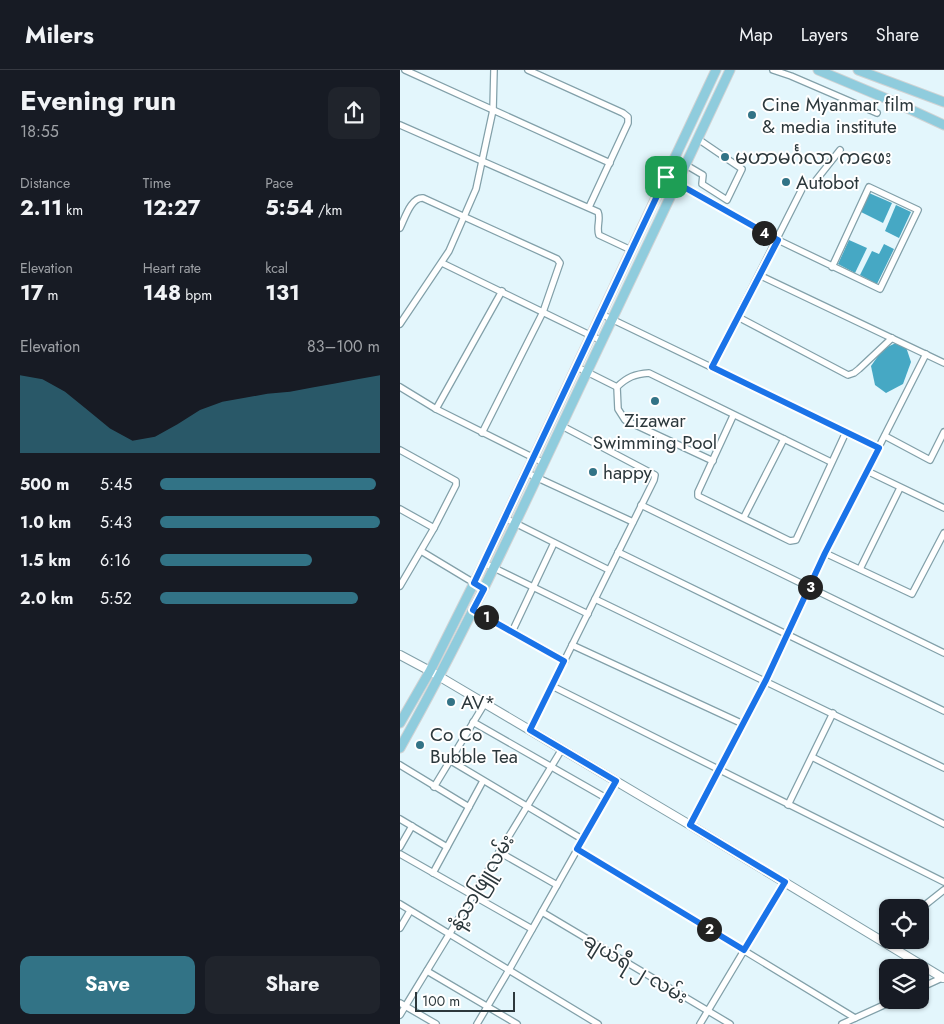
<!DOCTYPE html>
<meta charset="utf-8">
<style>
:root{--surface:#171b24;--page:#20242c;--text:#f1f3f6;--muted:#9ea1a6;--line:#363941;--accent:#327386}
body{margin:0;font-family:Jost,"Noto Sans Myanmar",sans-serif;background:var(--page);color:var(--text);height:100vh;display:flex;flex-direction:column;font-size:19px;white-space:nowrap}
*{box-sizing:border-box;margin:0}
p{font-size:16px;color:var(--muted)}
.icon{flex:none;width:28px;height:28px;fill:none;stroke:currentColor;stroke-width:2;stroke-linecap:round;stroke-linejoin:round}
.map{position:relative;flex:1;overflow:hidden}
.sheet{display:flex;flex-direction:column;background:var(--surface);width:400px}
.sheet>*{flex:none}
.tools{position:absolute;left:479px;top:829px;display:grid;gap:10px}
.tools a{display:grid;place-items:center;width:50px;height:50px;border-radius:10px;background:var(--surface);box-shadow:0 1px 4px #0004;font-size:25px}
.scale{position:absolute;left:15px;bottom:12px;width:100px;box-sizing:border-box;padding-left:5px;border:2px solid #2c383c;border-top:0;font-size:14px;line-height:18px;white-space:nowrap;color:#2c383c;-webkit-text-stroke:4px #fff;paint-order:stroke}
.pin{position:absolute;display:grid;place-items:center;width:42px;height:42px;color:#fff;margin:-21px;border-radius:10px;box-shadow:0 2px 8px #0006}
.km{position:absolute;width:25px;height:25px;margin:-12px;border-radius:50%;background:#222;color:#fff;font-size:14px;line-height:25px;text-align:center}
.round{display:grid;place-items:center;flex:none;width:52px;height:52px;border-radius:10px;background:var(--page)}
.overview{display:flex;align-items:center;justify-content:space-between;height:85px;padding:0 20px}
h1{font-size:28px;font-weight:700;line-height:38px}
.stats{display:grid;grid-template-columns:repeat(3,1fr);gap:8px;height:85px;padding:5px 20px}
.stats div{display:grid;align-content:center}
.stats b{font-size:21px;font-weight:700}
.stats small{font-size:14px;font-weight:400}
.stats p{font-size:14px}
.chart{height:140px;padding:10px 20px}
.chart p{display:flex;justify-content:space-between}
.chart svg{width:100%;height:90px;margin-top:5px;fill:var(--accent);opacity:.7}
.cta{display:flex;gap:10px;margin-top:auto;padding:10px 20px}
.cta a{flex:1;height:58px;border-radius:10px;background:var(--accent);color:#fff;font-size:20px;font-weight:700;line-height:58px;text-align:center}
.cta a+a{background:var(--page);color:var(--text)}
ul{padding:0 20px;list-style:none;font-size:16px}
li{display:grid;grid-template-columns:80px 60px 1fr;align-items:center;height:38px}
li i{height:12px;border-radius:6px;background:var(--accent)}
header{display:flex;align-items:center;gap:30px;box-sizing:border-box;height:70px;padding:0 25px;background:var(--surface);border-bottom:1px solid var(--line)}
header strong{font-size:24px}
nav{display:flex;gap:28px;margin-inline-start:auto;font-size:18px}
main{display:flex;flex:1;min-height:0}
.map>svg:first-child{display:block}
</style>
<header>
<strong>Milers</strong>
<nav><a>Map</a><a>Layers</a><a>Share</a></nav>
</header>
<main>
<section class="sheet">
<div class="overview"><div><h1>Evening run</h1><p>18:55</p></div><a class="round"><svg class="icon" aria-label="share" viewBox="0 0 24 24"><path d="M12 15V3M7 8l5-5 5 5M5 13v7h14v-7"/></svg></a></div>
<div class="stats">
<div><p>Distance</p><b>2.11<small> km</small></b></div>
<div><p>Time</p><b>12:27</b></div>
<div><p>Pace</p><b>5:54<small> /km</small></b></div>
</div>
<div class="stats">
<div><p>Elevation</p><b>17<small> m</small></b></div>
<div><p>Heart rate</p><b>148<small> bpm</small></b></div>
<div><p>kcal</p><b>131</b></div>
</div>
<div class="chart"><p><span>Elevation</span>83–100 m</p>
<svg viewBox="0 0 160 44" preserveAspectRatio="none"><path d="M0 44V6L10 8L20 14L30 23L40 32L50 38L60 36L70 30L80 23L90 19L100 17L110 15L120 14L130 12L140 10L150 8L160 6V44z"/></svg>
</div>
<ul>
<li><b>500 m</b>5:45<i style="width:98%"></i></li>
<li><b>1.0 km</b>5:43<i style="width:100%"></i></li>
<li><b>1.5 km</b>6:16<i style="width:69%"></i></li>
<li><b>2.0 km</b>5:52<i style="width:90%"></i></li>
</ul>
<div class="cta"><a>Save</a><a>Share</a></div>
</section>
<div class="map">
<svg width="544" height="954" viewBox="0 0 544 954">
<rect width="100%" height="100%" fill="#e3f6fc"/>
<g fill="#46a8c4">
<path d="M469 123 492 133 483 153 461 142Z"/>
<path d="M496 135 511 142 499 168 485 161Z"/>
<path d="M449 170 467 178 455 203 438 194Z"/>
<path d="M484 174 494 179 477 214 460 205 472 181 479 184Z"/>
<path d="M498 272 506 277 511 292 503 314 486 323 475 315 471 296 483 279Z"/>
</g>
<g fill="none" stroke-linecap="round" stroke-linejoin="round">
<g stroke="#82a0a9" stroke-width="8">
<g id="street">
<path d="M5 0 210 93"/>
<path d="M128 0 223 43 228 47V53L189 137"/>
<path d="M373 0 391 6 477 43"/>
<path d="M0 55 198 142C201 149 196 157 199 165L231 180"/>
<path d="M286 95 303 105 302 114 327 130 342 99 298 69"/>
<path d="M266 107 378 170 480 219 518 140 469 117 432 197"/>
<path d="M0 158C5 148 11 127 23 128L157 189 160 193 143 242 82 363"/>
<path d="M42 193 202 271"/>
<path d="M359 205 544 293"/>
<path d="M201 244 479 378"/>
<path d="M338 247 448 305 454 303 459 299 492 268"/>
<path d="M0 254 49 181 76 119 93 40 94 0"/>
<path d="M177 297 217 317"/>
<path d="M312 297 403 117 413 114 440 80"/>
<path d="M0 317 36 339 144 393"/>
<path d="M36 339 102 221"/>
<path d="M333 346 298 422V426L390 471 396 470 446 362"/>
<path d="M485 366 530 390 544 362"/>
<path d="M0 380 56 411V415L34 458 0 516"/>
<path d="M313 391 225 350 218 339 217 317C227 307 235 304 249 303L431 392"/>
<path d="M467 401 544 438"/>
<path d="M127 403 233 452"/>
<path d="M241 435 544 583"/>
<path d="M0 439 34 458"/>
<path d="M344 447 384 369"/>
<path d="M105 448 209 500"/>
<path d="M21 481 84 519"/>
<path d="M218 482 544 641"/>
<path d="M425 483 512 524 544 463"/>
<path d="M84 493 188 544"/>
<path d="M460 499 500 418"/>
<path d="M195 529 544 698"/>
<path d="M73 540 165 591"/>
<path d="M112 562 154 473"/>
<path d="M172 575 343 654"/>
<path d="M152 616 544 812"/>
<path d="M73 652 206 728"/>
<path d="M130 660 254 410 255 405 162 356"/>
<path d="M412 687 544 754"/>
<path d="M51 691 182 769"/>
<path d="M0 695 69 737"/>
<path d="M34 717 85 633"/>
<path d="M388 735 433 643"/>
<path d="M0 749 47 777"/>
<path d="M290 755 366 610 425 483 526 284"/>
<path d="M0 777 12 756"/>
<path d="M177 779 455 948"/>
<path d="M99 782 157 815"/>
<path d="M0 784 132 859"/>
<path d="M33 803 83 711"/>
<path d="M0 834 198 954"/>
<path d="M520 839 544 820"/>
<path d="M142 842 330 954"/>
<path d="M0 858 10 841"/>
<path d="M27 901 117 954"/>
<path d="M520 918 544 907"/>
<path d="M0 933 36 954"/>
<path d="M0 945 162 679"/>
<path d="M77 954 109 900 216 711"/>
<path d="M300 954 385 812"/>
<path d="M442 954 495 930"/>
</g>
</g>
<g stroke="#82a0a9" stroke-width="10">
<path id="secondary" d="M0 585 30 601 290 755 543 908"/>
</g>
<g stroke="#d1d3d4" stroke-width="11">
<g id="primary">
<path d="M418 0 492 31 544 55"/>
<path d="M458 0 544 32"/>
<path d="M0 653 30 601 84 493 316 0"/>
<path d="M0 678C69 556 127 428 187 302 235 201 283 101 330 0"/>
</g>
</g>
<use href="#street" stroke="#fff" stroke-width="5.5"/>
<use href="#secondary" stroke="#fff" stroke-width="8"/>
<use href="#primary" stroke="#8fccdd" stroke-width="9"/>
</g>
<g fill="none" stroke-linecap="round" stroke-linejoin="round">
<g stroke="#fff" stroke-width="10">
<path id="route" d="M266 107 378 170 312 297 479 378 425 483 366 610 290 755 385 812 344 880 177 779 216 711 130 660 164 591 73 540 84 519 74 513Z"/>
</g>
<use href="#route" stroke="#1a73e8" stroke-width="6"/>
</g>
<g fill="#327386" stroke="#fff" stroke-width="2">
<circle cx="352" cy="45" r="5"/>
<circle cx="325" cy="87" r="5"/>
<circle cx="386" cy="112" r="5"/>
<circle cx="255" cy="331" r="5"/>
<circle cx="193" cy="402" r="5"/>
<circle cx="51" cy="632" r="5"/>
<circle cx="20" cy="675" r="5"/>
</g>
<g text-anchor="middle" stroke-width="4" stroke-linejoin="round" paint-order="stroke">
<g font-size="19" fill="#2c383c" stroke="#fff" text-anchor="start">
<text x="362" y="41">Cine Myanmar film<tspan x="362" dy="22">&amp; media institute</tspan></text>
<text x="335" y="94">မဟာမင်္ဂလာ ကဖေး</text>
<text x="396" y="119">Autobot</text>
<text x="255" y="357" text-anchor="middle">Zizawar<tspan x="255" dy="22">Swimming Pool</tspan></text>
<text x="203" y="409">happy</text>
<text x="61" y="639">AV*</text>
<text x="30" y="671">Co Co<tspan x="30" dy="22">Bubble Tea</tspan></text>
</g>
<g font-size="19" fill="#2c383c" stroke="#fff">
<text transform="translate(81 812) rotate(-59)" y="7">နံ့သာဖြူလမ်း</text>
<text transform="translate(236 898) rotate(31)" y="7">ချယ်ရီ ၂ လမ်း</text>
</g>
</g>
</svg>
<div class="tools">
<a><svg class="icon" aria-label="locate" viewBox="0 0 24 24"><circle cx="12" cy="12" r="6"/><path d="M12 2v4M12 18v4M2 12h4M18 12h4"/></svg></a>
<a><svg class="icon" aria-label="layers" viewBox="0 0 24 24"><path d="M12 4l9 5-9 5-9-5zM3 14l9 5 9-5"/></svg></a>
</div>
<div class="scale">100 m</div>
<div class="pin" style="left:266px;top:107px;background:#1e9e55"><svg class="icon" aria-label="arrive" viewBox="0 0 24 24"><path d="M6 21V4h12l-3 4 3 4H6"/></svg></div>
<b class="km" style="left:86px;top:547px">1</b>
<b class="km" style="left:309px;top:859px">2</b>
<b class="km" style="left:410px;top:517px">3</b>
<b class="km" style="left:364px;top:163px">4</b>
</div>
</main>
